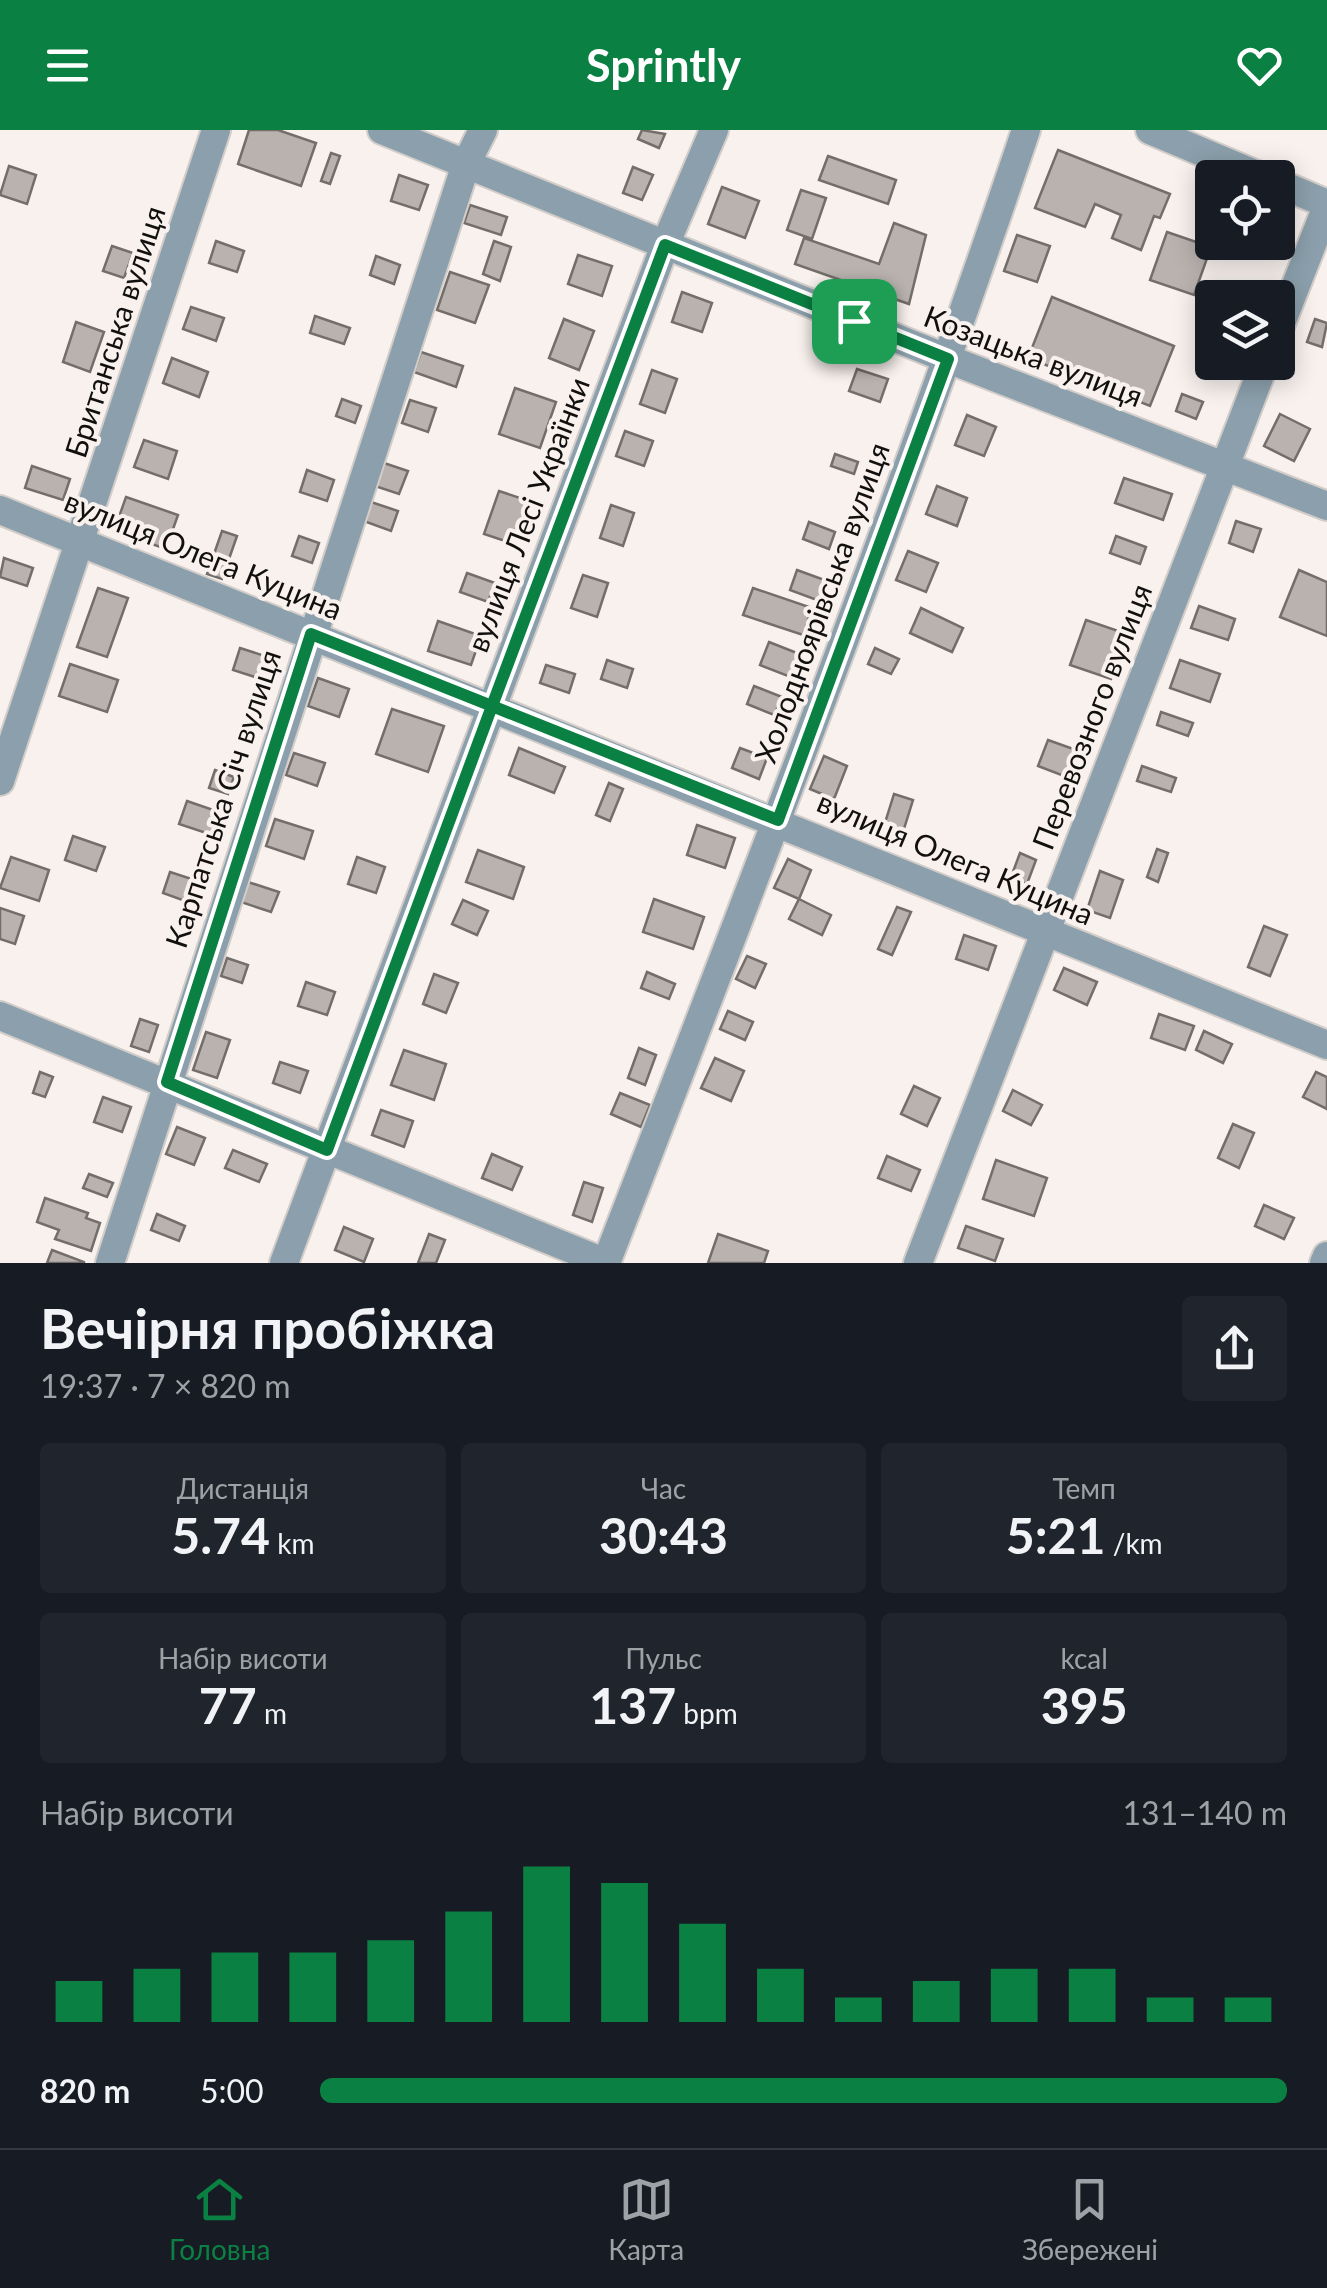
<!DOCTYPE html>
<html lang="uk">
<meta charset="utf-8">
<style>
:root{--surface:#171b24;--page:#20242c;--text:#f1f3f6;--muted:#9ea1a6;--line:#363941;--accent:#0b8043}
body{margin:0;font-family:Lato,sans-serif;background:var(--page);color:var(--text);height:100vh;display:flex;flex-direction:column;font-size:38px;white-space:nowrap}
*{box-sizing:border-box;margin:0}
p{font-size:32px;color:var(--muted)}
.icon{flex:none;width:55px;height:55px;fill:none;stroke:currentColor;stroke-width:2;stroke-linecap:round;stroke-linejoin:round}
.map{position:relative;height:1133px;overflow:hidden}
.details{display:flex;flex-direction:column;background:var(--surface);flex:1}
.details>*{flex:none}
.buttons{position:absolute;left:1195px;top:30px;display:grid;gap:20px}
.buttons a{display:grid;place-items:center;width:100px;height:100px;border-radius:10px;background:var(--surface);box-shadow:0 5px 25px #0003;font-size:50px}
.pin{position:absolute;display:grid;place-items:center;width:85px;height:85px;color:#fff;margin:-42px;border-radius:20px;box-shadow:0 5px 15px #0006}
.round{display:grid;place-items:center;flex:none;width:105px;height:105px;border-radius:10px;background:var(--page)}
.overview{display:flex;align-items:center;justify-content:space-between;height:170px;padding:0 40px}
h1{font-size:55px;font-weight:700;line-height:75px}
.metrics{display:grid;grid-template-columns:repeat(3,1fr);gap:15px;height:170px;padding:10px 40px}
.metrics div{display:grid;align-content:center;border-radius:10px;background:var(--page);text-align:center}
.metrics b{font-size:50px;font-weight:700}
.metrics small{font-size:28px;font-weight:400}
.metrics p{font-size:28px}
.chart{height:280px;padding:20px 40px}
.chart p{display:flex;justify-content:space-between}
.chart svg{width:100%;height:180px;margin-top:10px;stroke:var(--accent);stroke-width:6}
ul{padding:0 40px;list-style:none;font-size:32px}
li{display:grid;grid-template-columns:160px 120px 1fr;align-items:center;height:75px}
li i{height:25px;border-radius:12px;background:var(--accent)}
header{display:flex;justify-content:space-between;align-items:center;height:130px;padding:0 40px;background:var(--accent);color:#fff;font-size:45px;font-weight:700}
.dock{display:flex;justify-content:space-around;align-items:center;height:140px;border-top:2px solid var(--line);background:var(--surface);font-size:28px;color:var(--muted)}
.dock a{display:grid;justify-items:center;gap:5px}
.dock .selected{color:var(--accent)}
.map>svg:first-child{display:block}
</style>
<header><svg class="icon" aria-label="menu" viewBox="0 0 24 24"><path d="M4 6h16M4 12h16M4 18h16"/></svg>Sprintly<svg class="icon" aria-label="heart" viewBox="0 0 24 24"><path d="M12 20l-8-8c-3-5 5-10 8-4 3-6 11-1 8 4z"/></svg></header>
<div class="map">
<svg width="1327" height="1133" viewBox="0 0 1327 1133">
<rect width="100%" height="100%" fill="#f8f1ee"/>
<g fill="#b9b2af" stroke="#746e6b" stroke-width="2.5">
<path d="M249 0H278L316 13 301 56 238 34Z"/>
<path d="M642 0 665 4 659 18 638 9Z"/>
<path d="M1058 20 1170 64 1160 88 1154 86 1141 120 1112 108 1121 85 1095 74 1085 97 1035 78Z"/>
<path d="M331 23 340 26 330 54 321 51Z"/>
<path d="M828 26 896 50 888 74 819 50Z"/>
<path d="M9 36 36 45 27 74 0 65Z"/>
<path d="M633 37 653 45 642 70 623 63Z"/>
<path d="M399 45 428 55 419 80 391 71Z"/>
<path d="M722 57 759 71 745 108 708 94Z"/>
<path d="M801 60 826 68 812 109 787 100Z"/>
<path d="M470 75 507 87 501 105 464 93Z"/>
<path d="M894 93 926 105 909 174 795 134 804 108 879 134Z"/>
<path d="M1167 102 1211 117 1194 165 1150 150Z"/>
<path d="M1017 105 1050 116 1037 152 1004 141Z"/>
<path d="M216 111 244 121 237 142 209 133Z"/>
<path d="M494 111 511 117 500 151 483 144Z"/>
<path d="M112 116 133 123 124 148 103 141Z"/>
<path d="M578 125 612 136 602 166 568 154Z"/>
<path d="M376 126 400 135 394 154 370 145Z"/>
<path d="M450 142 489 155 475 193 437 180Z"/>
<path d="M682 162 712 173 702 202 672 192Z"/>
<path d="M1052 167 1174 216 1150 276 1028 228Z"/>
<path d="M191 177 224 188 216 211 183 199Z"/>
<path d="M315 186 350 198 344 214 310 203Z"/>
<path d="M564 189 594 201 579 240 549 228Z"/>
<path d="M1315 189 1327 193 1322 217 1307 212Z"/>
<path d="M76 192 104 202 90 242 63 232Z"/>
<path d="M421 222 463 236 456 257 414 242Z"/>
<path d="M172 228 208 242 199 267 163 253Z"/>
<path d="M857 239 888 249 880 272 849 261Z"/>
<path d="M652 240 677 249 665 283 640 274Z"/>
<path d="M515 258 556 272 540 318 499 304Z"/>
<path d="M1182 264 1203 272 1196 289 1176 281Z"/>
<path d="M342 269 361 276 355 293 336 286Z"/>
<path d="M410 270 436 278 428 302 402 293Z"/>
<path d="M1280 284 1310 299 1294 331 1264 316Z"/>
<path d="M967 285 996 297 984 326 955 315Z"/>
<path d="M625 301 653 311 644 336 616 326Z"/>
<path d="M144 310 177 321 168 349 134 337Z"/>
<path d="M835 324 858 332 854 344 831 336Z"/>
<path d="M384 333 408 341 399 364 375 356Z"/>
<path d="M32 336 70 349 63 370 25 358Z"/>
<path d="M307 340 334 350 327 371 300 362Z"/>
<path d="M1124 348 1172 364 1163 390 1115 373Z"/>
<path d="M937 356 967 368 957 396 926 384Z"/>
<path d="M499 361 532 372 517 415 484 404Z"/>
<path d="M126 367 178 385 166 419 114 401Z"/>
<path d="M368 371 398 381 391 401 361 390Z"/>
<path d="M611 375 634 383 623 416 600 408Z"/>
<path d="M1236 391 1261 399 1253 422 1229 413Z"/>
<path d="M809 392 835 402 829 419 803 409Z"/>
<path d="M222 401 237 406 222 449 207 444Z"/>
<path d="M299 406 319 413 312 433 292 426Z"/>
<path d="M1116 406 1146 417 1140 434 1110 423Z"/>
<path d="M908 421 938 433 926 462 896 450Z"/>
<path d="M4 428 33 438 27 456 0 447Z"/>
<path d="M797 440 830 452 822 472 790 460Z"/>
<path d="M1299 440 1327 452V506L1280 487Z"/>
<path d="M467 443 495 453 488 472 460 462Z"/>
<path d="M583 445 608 453 597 487 571 478Z"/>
<path d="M98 458 128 468 107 527 77 517Z"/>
<path d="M753 458 812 478 803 505 743 485Z"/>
<path d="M1199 476 1235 489 1228 510 1191 498Z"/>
<path d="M921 478 963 498 952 522 910 503Z"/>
<path d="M1086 490 1127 504 1111 549 1070 535Z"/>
<path d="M438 491 481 506 471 535 428 521Z"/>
<path d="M769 512 802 525 793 548 760 535Z"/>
<path d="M240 518 268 527 261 549 233 540Z"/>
<path d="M875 518 899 529 891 544 868 534Z"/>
<path d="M607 530 633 539 627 558 601 549Z"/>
<path d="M1180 530 1220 544 1210 572 1170 558Z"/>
<path d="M70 534 118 550 107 582 59 566Z"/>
<path d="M546 535 575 544 569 563 540 553Z"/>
<path d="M318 548 349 559 339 587 308 576Z"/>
<path d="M754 556 782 567 774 585 747 574Z"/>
<path d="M392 579 444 596 428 642 376 624Z"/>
<path d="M1161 582 1193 593 1188 606 1157 595Z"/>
<path d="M1048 610 1079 621 1069 648 1038 636Z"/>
<path d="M519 618 565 637 554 663 509 645Z"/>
<path d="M740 618 767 628 759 649 732 638Z"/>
<path d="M294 623 325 633 317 656 286 645Z"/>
<path d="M824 626 847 636 834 669 810 659Z"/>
<path d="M1142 636 1176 648 1171 662 1137 651Z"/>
<path d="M215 640 234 647 228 664 209 658Z"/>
<path d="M609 653 623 659 610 691 596 685Z"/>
<path d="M894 664 913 670 903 702 884 696Z"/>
<path d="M187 671 222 683 215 706 179 694Z"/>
<path d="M275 689 313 701 304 729 266 716Z"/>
<path d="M697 695 735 708 725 738 687 725Z"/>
<path d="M73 706 105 717 96 741 65 730Z"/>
<path d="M1157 719 1168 723 1158 752 1147 747Z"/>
<path d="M478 720 524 737 513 769 466 752Z"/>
<path d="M1020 723 1036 730 1027 754 1011 747Z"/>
<path d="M11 727 49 740 39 771 0 758Z"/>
<path d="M357 727 385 737 376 763 348 754Z"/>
<path d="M788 729 811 740 799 769 774 758Z"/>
<path d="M1100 741 1123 750 1110 788 1087 780Z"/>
<path d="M170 742 204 753 196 775 163 763Z"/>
<path d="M248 752 279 762 271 782 241 772Z"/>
<path d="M654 769 704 787 693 819 643 802Z"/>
<path d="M799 769 831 785 822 805 789 789Z"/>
<path d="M463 770 488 781 477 805 452 794Z"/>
<path d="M897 777 911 782 892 825 878 819Z"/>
<path d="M0 778 24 786 15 814 0 809Z"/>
<path d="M1264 796 1287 805 1270 846 1248 837Z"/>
<path d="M964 805 996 816 988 840 956 829Z"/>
<path d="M747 826 766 834 755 858 736 849Z"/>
<path d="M227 828 248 835 242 853 221 846Z"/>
<path d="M1064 838 1097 852 1087 875 1054 860Z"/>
<path d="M647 842 675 854 669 869 641 858Z"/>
<path d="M434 844 458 853 446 883 423 874Z"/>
<path d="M306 852 335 862 327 885 298 876Z"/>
<path d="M728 881 753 892 745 910 720 899Z"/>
<path d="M1159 884 1194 896 1185 920 1151 908Z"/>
<path d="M140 889 158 895 149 922 131 916Z"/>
<path d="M1204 901 1232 914 1223 933 1196 920Z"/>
<path d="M206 902 230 910 217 948 193 940Z"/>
<path d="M639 918 656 925 645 955 628 948Z"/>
<path d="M404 920 446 934 434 970 391 955Z"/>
<path d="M715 928 744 941 731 971 701 958Z"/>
<path d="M280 932 308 941 300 963 273 953Z"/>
<path d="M40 942 53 947 45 967 33 963Z"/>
<path d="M1316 942 1327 947V979L1303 967Z"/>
<path d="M914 956 940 968 927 996 901 984Z"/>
<path d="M1013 960 1042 975 1031 995 1003 981Z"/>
<path d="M620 963 650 975 641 997 611 984Z"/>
<path d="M103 967 131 977 122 1002 94 992Z"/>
<path d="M381 980 413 991 404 1017 372 1005Z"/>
<path d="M1233 994 1254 1003 1239 1038 1218 1028Z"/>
<path d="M177 997 205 1008 194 1035 166 1024Z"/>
<path d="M233 1020 267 1034 259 1052 225 1038Z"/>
<path d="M492 1024 522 1037 512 1060 482 1048Z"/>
<path d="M887 1026 920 1040 911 1061 878 1048Z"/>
<path d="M996 1030 1047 1048 1034 1086 983 1069Z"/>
<path d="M89 1044 113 1053 107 1067 83 1058Z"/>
<path d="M584 1052 603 1058 592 1092 573 1085Z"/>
<path d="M45 1068 88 1083 86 1088 100 1093 91 1121 55 1109 59 1100 37 1092Z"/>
<path d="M1264 1075 1294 1088 1284 1109 1255 1096Z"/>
<path d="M157 1084 185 1096 179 1111 151 1100Z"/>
<path d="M966 1096 1003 1109 995 1131 958 1118Z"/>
<path d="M344 1097 373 1109 364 1132 335 1120Z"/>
<path d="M429 1104 445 1110 436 1133H418Z"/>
<path d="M718 1104 768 1121 764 1133H708Z"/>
<path d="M52 1120 84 1132V1133H47Z"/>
</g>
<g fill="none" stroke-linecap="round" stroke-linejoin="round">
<g stroke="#d3cdca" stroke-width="32">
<g id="minor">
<path d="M382 0 948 229 1327 376"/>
<path d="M1150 0 1264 48"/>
<path d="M1278 53 1327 74"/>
<path d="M1278 201 1327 76"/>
<path d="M0 380 1327 915"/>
<path d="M0 651 216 0"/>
<path d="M0 886 606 1133"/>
<path d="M110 1133 466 34 483 0"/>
<path d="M284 1133 665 115 714 0"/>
<path d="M606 1133C752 757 897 382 1026 0"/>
<path d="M918 1133 1265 232"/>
<path d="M1324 1133 1327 1126"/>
</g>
</g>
<use href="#minor" stroke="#8ba0ac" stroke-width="28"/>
</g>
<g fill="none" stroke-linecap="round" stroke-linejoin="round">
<g stroke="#fff" stroke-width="20">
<path id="route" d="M854 191 665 115 492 576 311 504 167 952 327 1020 492 576 778 690 948 229 854 191"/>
</g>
<use href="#route" stroke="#0b8043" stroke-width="12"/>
</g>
<g text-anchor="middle" stroke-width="8" stroke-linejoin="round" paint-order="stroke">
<g font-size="30" fill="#12100f" stroke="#f8f1ee">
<text transform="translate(116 202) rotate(-72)" y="10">Британська вулиця</text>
<text transform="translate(1033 227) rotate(21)" y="10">Козацька вулиця</text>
<text transform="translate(529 385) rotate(-69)" y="10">вулиця Лесі Українки</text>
<text transform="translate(203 426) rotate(22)" y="10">вулиця Олега Куцина</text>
<text transform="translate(823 473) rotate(-70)" y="10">Холодноярівська вулиця</text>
<text transform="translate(1093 587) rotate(-69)" y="10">Перевозного вулиця</text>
<text transform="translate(224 669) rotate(-72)" y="10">Карпатська Січ вулиця</text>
<text transform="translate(955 729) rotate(23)" y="10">вулиця Олега Куцина</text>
</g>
</g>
</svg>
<div class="buttons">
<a><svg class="icon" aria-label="locate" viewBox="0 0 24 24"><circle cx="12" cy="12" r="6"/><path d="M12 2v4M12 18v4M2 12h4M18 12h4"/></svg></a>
<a><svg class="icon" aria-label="layers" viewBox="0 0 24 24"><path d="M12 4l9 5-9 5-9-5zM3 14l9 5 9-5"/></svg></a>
</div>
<div class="pin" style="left:854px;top:191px;background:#1e9e55"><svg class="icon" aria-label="arrive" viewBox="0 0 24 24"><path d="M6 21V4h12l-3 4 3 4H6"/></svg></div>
</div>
<section class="details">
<div class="overview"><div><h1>Вечірня пробіжка</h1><p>19:37 · 7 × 820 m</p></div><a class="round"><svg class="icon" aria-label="share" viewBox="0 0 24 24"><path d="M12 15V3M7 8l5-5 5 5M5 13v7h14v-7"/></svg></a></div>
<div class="metrics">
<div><p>Дистанція</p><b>5.74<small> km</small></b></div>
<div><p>Час</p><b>30:43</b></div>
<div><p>Темп</p><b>5:21<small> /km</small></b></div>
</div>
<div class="metrics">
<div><p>Набір висоти</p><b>77<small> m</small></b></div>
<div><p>Пульс</p><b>137<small> bpm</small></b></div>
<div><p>kcal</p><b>395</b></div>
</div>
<div class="chart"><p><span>Набір висоти</span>131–140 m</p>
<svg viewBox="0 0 160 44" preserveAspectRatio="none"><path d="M5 44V34M15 44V31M25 44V27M35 44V27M45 44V24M55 44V17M65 44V6M75 44V10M85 44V20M95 44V31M105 44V38M115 44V34M125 44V31M135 44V31M145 44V38M155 44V38"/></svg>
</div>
<ul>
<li><b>820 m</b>5:00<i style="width:100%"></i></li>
</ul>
</section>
<nav class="dock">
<a class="selected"><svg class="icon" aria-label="home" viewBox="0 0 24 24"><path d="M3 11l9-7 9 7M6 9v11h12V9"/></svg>Головна</a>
<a><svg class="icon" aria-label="map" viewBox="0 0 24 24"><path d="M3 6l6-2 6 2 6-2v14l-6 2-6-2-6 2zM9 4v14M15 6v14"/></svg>Карта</a>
<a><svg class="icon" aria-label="saved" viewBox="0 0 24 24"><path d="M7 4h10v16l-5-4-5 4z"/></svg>Збережені</a>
</nav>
